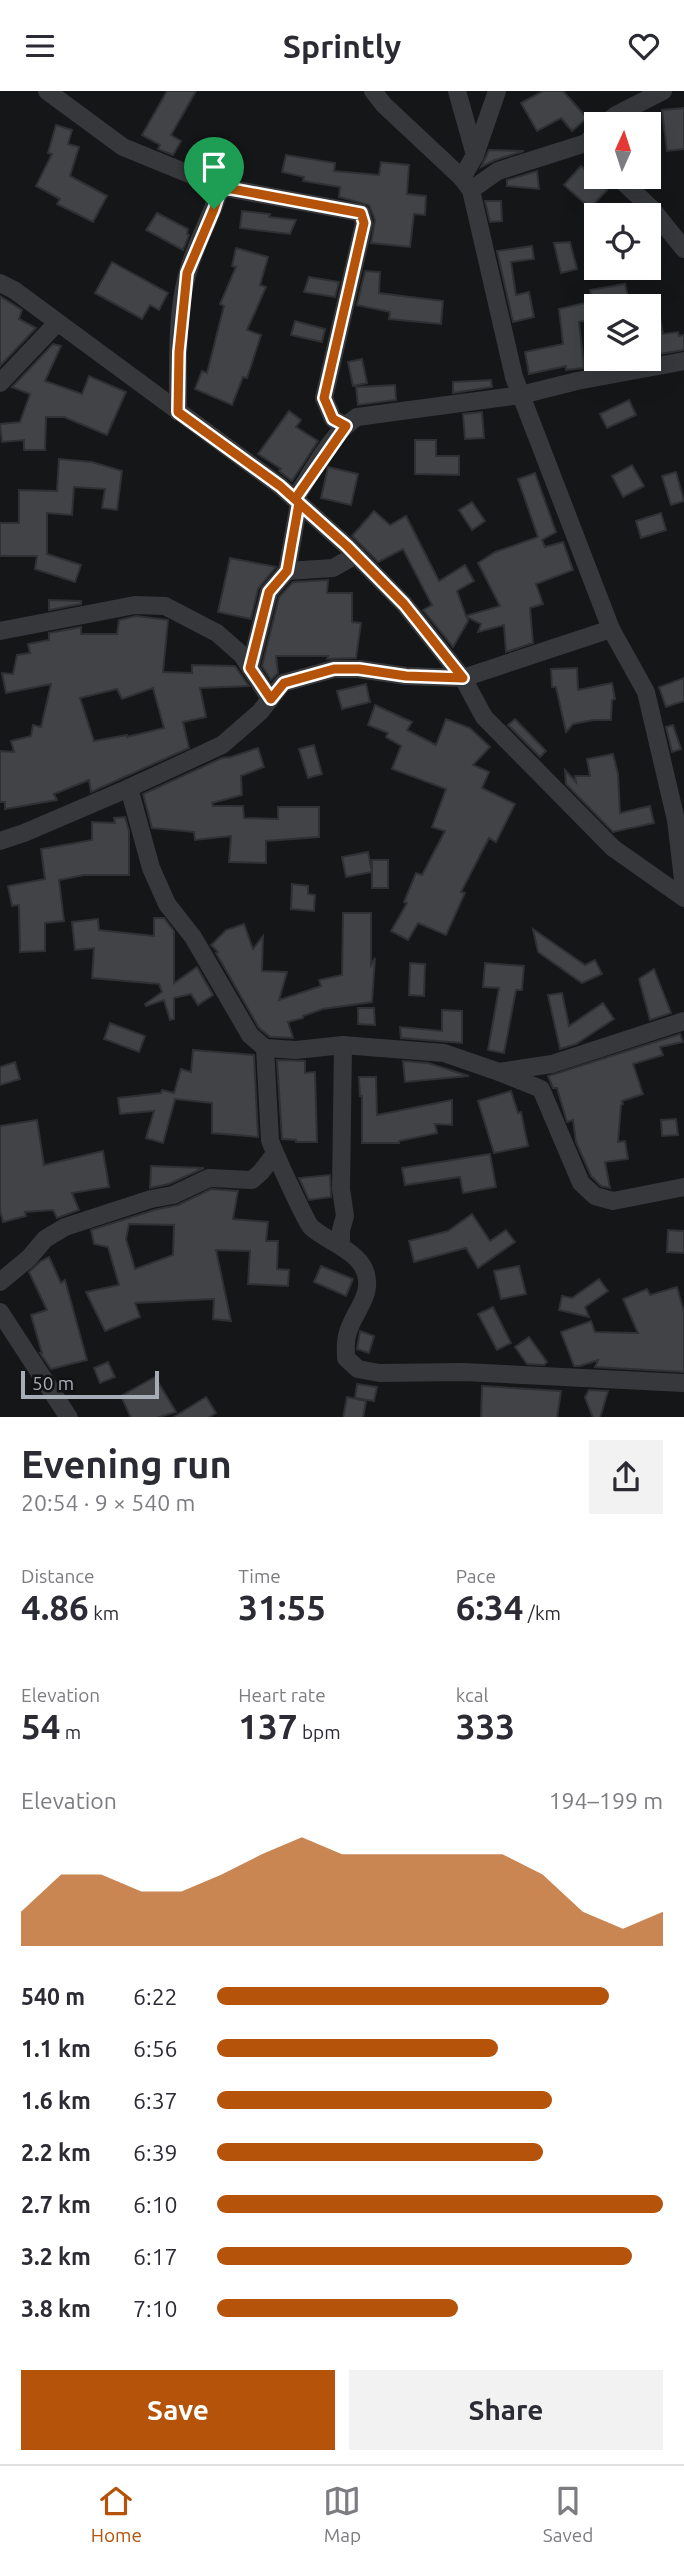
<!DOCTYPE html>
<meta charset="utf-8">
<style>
:root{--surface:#fff;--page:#f2f2f3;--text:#2b2b33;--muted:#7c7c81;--line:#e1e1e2;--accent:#b45309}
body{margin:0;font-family:Ubuntu,sans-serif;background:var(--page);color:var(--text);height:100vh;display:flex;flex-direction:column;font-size:26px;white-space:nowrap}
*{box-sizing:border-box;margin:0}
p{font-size:23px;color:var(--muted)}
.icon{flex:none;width:38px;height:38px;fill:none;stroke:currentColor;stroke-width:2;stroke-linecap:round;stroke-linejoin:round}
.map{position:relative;height:1326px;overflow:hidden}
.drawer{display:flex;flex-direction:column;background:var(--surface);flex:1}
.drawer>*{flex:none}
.needle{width:46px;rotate:3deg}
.tools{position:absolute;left:584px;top:21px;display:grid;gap:14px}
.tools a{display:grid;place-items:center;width:77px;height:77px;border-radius:0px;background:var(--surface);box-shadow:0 7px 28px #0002;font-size:35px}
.scale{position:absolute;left:21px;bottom:18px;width:138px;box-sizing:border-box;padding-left:7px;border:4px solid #a7adb7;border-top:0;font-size:19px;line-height:24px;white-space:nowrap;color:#a7adb7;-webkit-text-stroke:5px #101112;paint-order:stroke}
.pin{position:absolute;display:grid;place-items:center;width:60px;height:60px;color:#fff;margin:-72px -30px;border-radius:50% 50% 50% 0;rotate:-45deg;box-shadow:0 0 7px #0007}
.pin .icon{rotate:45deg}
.round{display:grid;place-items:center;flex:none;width:74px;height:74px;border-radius:0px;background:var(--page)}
.overview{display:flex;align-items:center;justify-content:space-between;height:119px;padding:0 21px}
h1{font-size:38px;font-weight:600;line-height:52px}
.metrics{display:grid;grid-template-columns:repeat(3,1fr);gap:10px;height:119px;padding:7px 21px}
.metrics div{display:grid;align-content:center}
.metrics b{font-size:35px;font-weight:600}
.metrics small{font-size:19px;font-weight:400}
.metrics p{font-size:19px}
.chart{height:196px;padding:14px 21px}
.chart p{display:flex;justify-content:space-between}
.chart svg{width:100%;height:126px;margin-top:7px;fill:var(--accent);opacity:.7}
.primary-button{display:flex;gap:14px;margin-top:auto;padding:14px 21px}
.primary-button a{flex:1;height:80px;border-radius:0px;background:var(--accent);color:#fff;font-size:28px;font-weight:600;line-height:80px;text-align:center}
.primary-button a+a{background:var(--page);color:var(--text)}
ul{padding:0 21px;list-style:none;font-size:23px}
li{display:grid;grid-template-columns:112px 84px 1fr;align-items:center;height:52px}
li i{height:18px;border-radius:9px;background:var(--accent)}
header{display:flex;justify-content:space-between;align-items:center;height:91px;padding:0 21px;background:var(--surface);font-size:32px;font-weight:600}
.tab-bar{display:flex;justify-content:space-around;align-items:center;height:98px;border-top:2px solid var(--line);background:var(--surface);font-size:19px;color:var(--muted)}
.tab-bar a{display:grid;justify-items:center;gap:4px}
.tab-bar .current{color:var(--accent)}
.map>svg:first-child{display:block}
</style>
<header><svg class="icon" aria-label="menu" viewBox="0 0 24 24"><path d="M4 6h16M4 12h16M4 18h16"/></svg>Sprintly<svg class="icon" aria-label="heart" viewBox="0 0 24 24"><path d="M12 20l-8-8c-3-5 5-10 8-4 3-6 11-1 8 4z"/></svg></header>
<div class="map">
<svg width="684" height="1327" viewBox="0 0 684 1327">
<rect width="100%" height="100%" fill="#151617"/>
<g fill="#414347" stroke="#2f3033" stroke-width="2" fill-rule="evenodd">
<path d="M167 0H196L171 44 181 50 173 64 158 58 160 54 142 44Z"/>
<path d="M543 0H563L587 27 572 40 561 27 537 40 521 12Z"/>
<path d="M684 17V58L667 60 662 19Z"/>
<path d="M56 34 72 39 68 53 79 56 70 85 107 105 93 131 57 113 60 108 36 95 52 63 48 62Z"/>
<path d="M489 59 524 60 495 69 481 76Z"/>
<path d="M286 64 335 72 334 80 379 84 381 71 409 74 407 103 426 105 425 124 414 123 410 156 371 152 375 129 369 114 339 106 340 96 303 90 304 86 282 81Z"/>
<path d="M581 75 607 99 590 117 564 94Z"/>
<path d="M537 80 539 98 507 95V89Z"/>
<path d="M485 110H501L502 130 490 131Z"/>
<path d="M242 120 270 123 269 126 296 129 290 143 240 137Z"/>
<path d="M157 122 188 138 187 143 189 144 183 159 146 139Z"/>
<path d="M570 151 577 178 561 182 554 152Z"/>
<path d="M532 155 534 168 511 171 516 204 529 201 534 226 513 231 497 160Z"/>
<path d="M236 157 268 166 260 194 266 196 247 239 261 244 247 287 243 286 232 314 195 298 202 280 207 282 224 215 220 213 236 176 232 175Z"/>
<path d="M112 171 168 202 159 219 150 214 142 228 95 202Z"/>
<path d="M365 180 380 181 379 202 443 210 441 233 389 228 390 221 357 214Z"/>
<path d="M309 186 339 191 335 206 304 201Z"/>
<path d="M625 193 630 215H593L590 199Z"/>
<path d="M0 205 22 219 19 228 36 237 0 275Z"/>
<path d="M657 210 663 243 678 241 679 245 684 244V259L649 265V211Z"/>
<path d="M585 212 588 229 579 231 584 277 566 279V275L529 283 525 261 563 253 559 218Z"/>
<path d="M295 230 325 238 322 251 291 244Z"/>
<path d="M53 253 61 255 45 290 82 303 89 285 126 301 107 344 64 326H46L45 359H24V349L2 351 0 333 20 331 30 303 12 296Z"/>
<path d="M362 268 367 292 353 295 348 271Z"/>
<path d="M491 289 492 296 453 302V291Z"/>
<path d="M395 294 396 309 358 314 356 296Z"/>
<path d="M629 309 636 324 607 337 600 323Z"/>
<path d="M289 320 301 329 296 336 318 350 292 390 279 380 281 378 258 363Z"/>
<path d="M482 321 484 347 465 348 463 323Z"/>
<path d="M415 349H436V365H459V384L415 383Z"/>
<path d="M59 368 92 371 122 380 117 419 102 417 105 398 74 396 72 424 47 422V463L81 474 75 491 35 478 37 465H0V432H19V399L57 400Z"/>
<path d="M632 374 644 395 623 406 612 385Z"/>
<path d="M328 376 358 383 351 414 321 407Z"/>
<path d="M676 381 684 410 671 414 662 385Z"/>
<path d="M535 382 556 441 542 449 545 456 563 451 573 479 536 493 543 513 530 517 533 552 506 561 504 534 478 541 481 533 467 526 468 530 453 556 423 519 432 514 403 458 378 471 352 445 374 420 390 434 406 425 439 490 465 474 474 490 457 500 466 525 500 515 478 472 495 461 538 446 518 388Z"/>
<path d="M472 411 485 430 472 439 459 419Z"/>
<path d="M661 422 666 439 641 447 636 430Z"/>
<path d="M230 467 276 476 258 498 251 528 218 521Z"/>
<path d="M328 489 327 502H352V531L361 532 356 567 327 568 328 565H276L278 582 271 589 262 575 279 506 293 491Z"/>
<path d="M49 509 81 510V513L49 519Z"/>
<path d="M136 525 168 529 163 581 192 582V574L235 575 249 595 200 597 206 626 183 631 189 657 91 701 89 689 54 703 57 709 5 718V711H0V660L14 661 11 650 31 645 33 634 41 636 51 593 6 602 2 582 13 583 17 564 30 562 28 553 49 549V542L81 536V543H117L119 529ZM153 597 164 637 127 646V644L94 650 80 607 117 598 122 608Z"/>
<path d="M577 577 578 599 612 592 615 608 612 609 611 629H594L573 633 566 641 556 596H552L551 578Z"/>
<path d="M684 587V610L666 616 659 596Z"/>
<path d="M366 593 370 611 342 618 337 600Z"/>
<path d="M375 614 412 631 407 639 436 654 446 628 470 637 490 656 473 674 489 681 482 697 515 713 496 751 489 747 461 801 465 802 446 844 418 832 408 849 391 840 407 812 404 811 416 782 422 784 445 740 432 736 446 698 392 678 401 655 386 646 388 642 368 634Z"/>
<path d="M515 628 546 660 540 666 508 634Z"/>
<path d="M673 634 681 658 672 661 666 636Z"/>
<path d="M314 654 322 683 308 687 299 658Z"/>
<path d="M258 657 264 676 241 685 242 704 212 712 213 715H243L244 727 278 728V716H319V746L266 750V772L229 771 231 745 195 749 194 741 152 737 143 703 222 667 231 666Z"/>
<path d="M613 663 618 683 620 722 650 715 654 732 613 741 566 693 565 679 576 691 575 685H590L587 668Z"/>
<path d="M125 726 129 740V784H84L59 789 64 830 45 832V860L20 861 19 814 12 815 8 795 45 788 41 758 92 749V731L115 732 114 727Z"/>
<path d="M368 761 372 781 346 786 342 766Z"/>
<rect x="372" y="769" width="16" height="28"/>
<path d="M292 793 308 795V803L315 804 314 820 291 818Z"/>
<path d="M343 822H371V874L375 867 372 911 323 918 303 925V927L288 931 293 947 270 946 259 937 216 862 218 861 211 854 226 839 244 833 253 858 263 845 262 880 287 881 279 909 321 895 319 889 342 884Z"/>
<path d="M154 827H164L174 840V892L197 876 213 904 198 914 191 903 174 907V928L170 929 164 909 146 915 145 913 162 901 159 893 92 887 94 857 75 859 72 831 98 828 99 839 154 845Z"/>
<path d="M533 838 585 874 595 869 602 883 582 892 538 861Z"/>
<path d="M410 872 425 873 424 905 409 904Z"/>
<path d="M485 872 524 875 522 899H516L504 962 488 959 499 897 483 896Z"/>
<path d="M654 878 671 922 650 929 639 888Z"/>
<path d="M562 902 569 935 603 912 614 928 576 953 560 958 548 904Z"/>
<path d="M358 917H374L375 934 358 933Z"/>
<path d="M442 919 462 920V952L401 947 400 936 442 940Z"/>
<path d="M110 932 145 945 139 961 104 948Z"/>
<path d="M680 943 683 951 660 956 663 964 633 973 643 1003 622 1010 623 1013 621 1014 618 1051 625 1050 628 1068 605 1071 610 1097 601 1095 591 1085 576 1051 573 1029 567 1031 557 997H553L548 985Z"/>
<path d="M193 959 254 964 258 1046 212 1042V1012L175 1008 163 1052 146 1047 154 1020 120 1023 118 1007 161 1002 162 999 174 1002 181 978 191 981Z"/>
<path d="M277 969 305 970V982L315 981 317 1051H296V1049L282 1048Z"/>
<path d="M403 970 428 972 469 985 405 991Z"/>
<path d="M15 971 20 988 0 994V976Z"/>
<path d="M359 986H376L377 1024 452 1009V1034L435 1033 437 1042 399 1050V1052H362V1005H360Z"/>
<path d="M511 1000 518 1022 521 1021 528 1055 494 1062 478 1010Z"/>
<path d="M676 1028 678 1044 662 1045 661 1029Z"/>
<path d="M37 1029 44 1074 103 1060 109 1096 72 1102 79 1119 57 1127 53 1119 25 1121 26 1125 3 1131 0 1119V1035Z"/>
<path d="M490 1063 496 1096 463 1102 460 1086 405 1094 402 1077Z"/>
<path d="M151 1075 204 1077 169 1093 150 1097Z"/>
<path d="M330 1084 331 1106 309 1109 299 1087Z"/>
<path d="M211 1098 238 1100 233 1128 268 1131 266 1150H278L277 1178 289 1179 288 1195 248 1193 250 1160 216 1159 231 1230 213 1228 214 1208 135 1212 140 1226 105 1240 86 1201 119 1194 108 1156 94 1153 91 1139 154 1119 178 1114ZM129 1133 174 1134 173 1164 135 1178 126 1148Z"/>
<path d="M472 1123 490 1150 506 1139 515 1151 478 1177 466 1157 414 1171 409 1150 448 1140Z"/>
<path d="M668 1139 684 1140V1162L667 1161Z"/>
<path d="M49 1166 61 1192 65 1189 87 1269 51 1278 40 1262H42L31 1224 47 1219 29 1181 41 1170Z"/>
<path d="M321 1175 353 1188 346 1205 314 1191Z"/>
<path d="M519 1175 526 1203 501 1208 494 1180Z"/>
<path d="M599 1188 608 1200 585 1216 589 1226 559 1219 562 1205 572 1207Z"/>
<path d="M677 1196 684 1221V1281L595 1276 598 1269 580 1275H574L561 1241 591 1230 595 1241 638 1242 623 1208 647 1198 650 1204Z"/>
<path d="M493 1216 511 1252 497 1259 478 1223Z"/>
<path d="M360 1240 374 1245 369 1262 357 1258Z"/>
<path d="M529 1246 547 1271 544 1274 527 1273 515 1256Z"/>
<path d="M108 1271 115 1286 100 1292 94 1277Z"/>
<path d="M155 1286 176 1321 156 1327H131L121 1305Z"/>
<path d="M357 1293 377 1296 374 1310 355 1307Z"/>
<path d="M482 1295 561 1300 557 1327H481Z"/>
<path d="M589 1299 608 1300 600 1327H593L585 1306Z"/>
<path d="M206 1306 216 1322 208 1327H172Z"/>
<path d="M347 1306 366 1310 363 1327H343Z"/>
</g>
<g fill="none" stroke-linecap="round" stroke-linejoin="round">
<g stroke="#36383c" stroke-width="18">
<path d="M47 0 123 56 221 96 361 122 364 132 324 307 333 328 346 335"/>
<path d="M373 0 384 14 462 87 471 99 514 286 611 538 646 601 676 729 684 797"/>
<path d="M457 0 475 64 462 87"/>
<path d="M605 33 616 24 663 0"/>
<path d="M475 64 497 0"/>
<path d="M618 86 651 117 684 158"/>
<path d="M471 99 498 80 586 52 597 41"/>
<path d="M0 192 14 199 280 395 347 455 404 513 463 587 484 626 613 757 684 807"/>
<path d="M0 292 57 232"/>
<path d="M178 321C178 279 176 221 188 181 196 151 212 125 221 96"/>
<path d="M295 408C312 381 330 344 357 326L521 304 577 290 684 270"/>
<path d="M287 480 333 477 356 464"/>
<path d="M0 540 135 514 165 515 217 542 242 564 270 608"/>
<path d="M250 577 269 501 287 480 299 412"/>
<path d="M129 697 151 777 167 813 193 846 250 944 265 957 296 959 343 954 444 962 499 981 541 998 581 1092 595 1105 613 1110 684 1096"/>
<path d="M0 750 24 742 129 697 222 654 260 621 283 592 334 578H359L406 585 463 587 611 538"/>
<path d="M265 957 270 1049C273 1059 306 1131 311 1136 328 1152 366 1161 367 1190 369 1209 350 1227 347 1245 345 1252 346 1260 346 1267L358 1278 379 1282 463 1281 684 1292"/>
<path d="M499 981 552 973 684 930"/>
<path d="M341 1154V1139L345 1125 341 1098 343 954"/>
<path d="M0 1191 29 1167 45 1148 65 1136 151 1108 173 1104 209 1087 252 1089 261 1081 274 1064"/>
<path d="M0 1221 69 1327"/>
</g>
</g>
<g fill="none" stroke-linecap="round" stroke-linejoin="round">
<g stroke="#fff" stroke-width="14">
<path id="route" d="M214 118 187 182 179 261 178 321 280 395 299 412 287 480 269 501 250 577 271 608 284 592 334 578H359L406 585 463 587 404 513 347 455 299 412 295 408 346 335 333 328 324 307 364 132 361 122 221 96 214 118"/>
</g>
<use href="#route" stroke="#b45309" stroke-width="9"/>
</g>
</svg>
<div class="tools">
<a><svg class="needle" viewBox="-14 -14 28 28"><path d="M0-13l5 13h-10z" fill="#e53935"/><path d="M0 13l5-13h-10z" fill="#7c7c81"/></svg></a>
<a><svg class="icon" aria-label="locate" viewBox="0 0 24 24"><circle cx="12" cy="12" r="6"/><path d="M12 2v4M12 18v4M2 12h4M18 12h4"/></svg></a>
<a><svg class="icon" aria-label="layers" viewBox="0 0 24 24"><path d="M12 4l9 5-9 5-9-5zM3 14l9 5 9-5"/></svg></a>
</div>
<div class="scale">50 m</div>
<div class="pin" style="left:214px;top:118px;background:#1e9e55"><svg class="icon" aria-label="arrive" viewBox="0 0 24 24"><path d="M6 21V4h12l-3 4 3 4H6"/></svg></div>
</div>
<section class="drawer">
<div class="overview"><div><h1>Evening run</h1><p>20:54 · 9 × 540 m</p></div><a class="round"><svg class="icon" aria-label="share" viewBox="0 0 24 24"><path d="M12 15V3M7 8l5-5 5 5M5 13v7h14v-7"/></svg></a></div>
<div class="metrics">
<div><p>Distance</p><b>4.86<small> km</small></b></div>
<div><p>Time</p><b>31:55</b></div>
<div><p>Pace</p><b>6:34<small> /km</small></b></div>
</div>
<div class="metrics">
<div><p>Elevation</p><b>54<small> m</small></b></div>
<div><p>Heart rate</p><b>137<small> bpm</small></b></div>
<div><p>kcal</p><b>333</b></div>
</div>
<div class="chart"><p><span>Elevation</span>194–199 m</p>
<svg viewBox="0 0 160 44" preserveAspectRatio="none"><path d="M0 44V32L10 19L20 19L30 25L40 25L50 19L60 12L70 6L80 12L90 12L100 12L110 12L120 12L130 19L140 32L150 38L160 32V44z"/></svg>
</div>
<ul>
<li><b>540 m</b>6:22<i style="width:88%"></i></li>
<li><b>1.1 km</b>6:56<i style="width:63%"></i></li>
<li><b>1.6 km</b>6:37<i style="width:75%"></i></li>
<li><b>2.2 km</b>6:39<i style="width:73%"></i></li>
<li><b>2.7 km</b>6:10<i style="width:100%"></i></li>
<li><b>3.2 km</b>6:17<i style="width:93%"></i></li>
<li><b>3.8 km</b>7:10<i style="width:54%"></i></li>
</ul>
<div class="primary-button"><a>Save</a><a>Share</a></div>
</section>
<nav class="tab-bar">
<a class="current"><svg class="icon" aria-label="home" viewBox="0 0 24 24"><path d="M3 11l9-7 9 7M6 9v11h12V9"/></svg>Home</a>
<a><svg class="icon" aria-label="map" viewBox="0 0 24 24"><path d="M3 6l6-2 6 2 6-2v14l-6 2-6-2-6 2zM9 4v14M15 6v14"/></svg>Map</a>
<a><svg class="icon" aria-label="saved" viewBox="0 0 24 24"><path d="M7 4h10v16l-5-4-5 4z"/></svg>Saved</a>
</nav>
